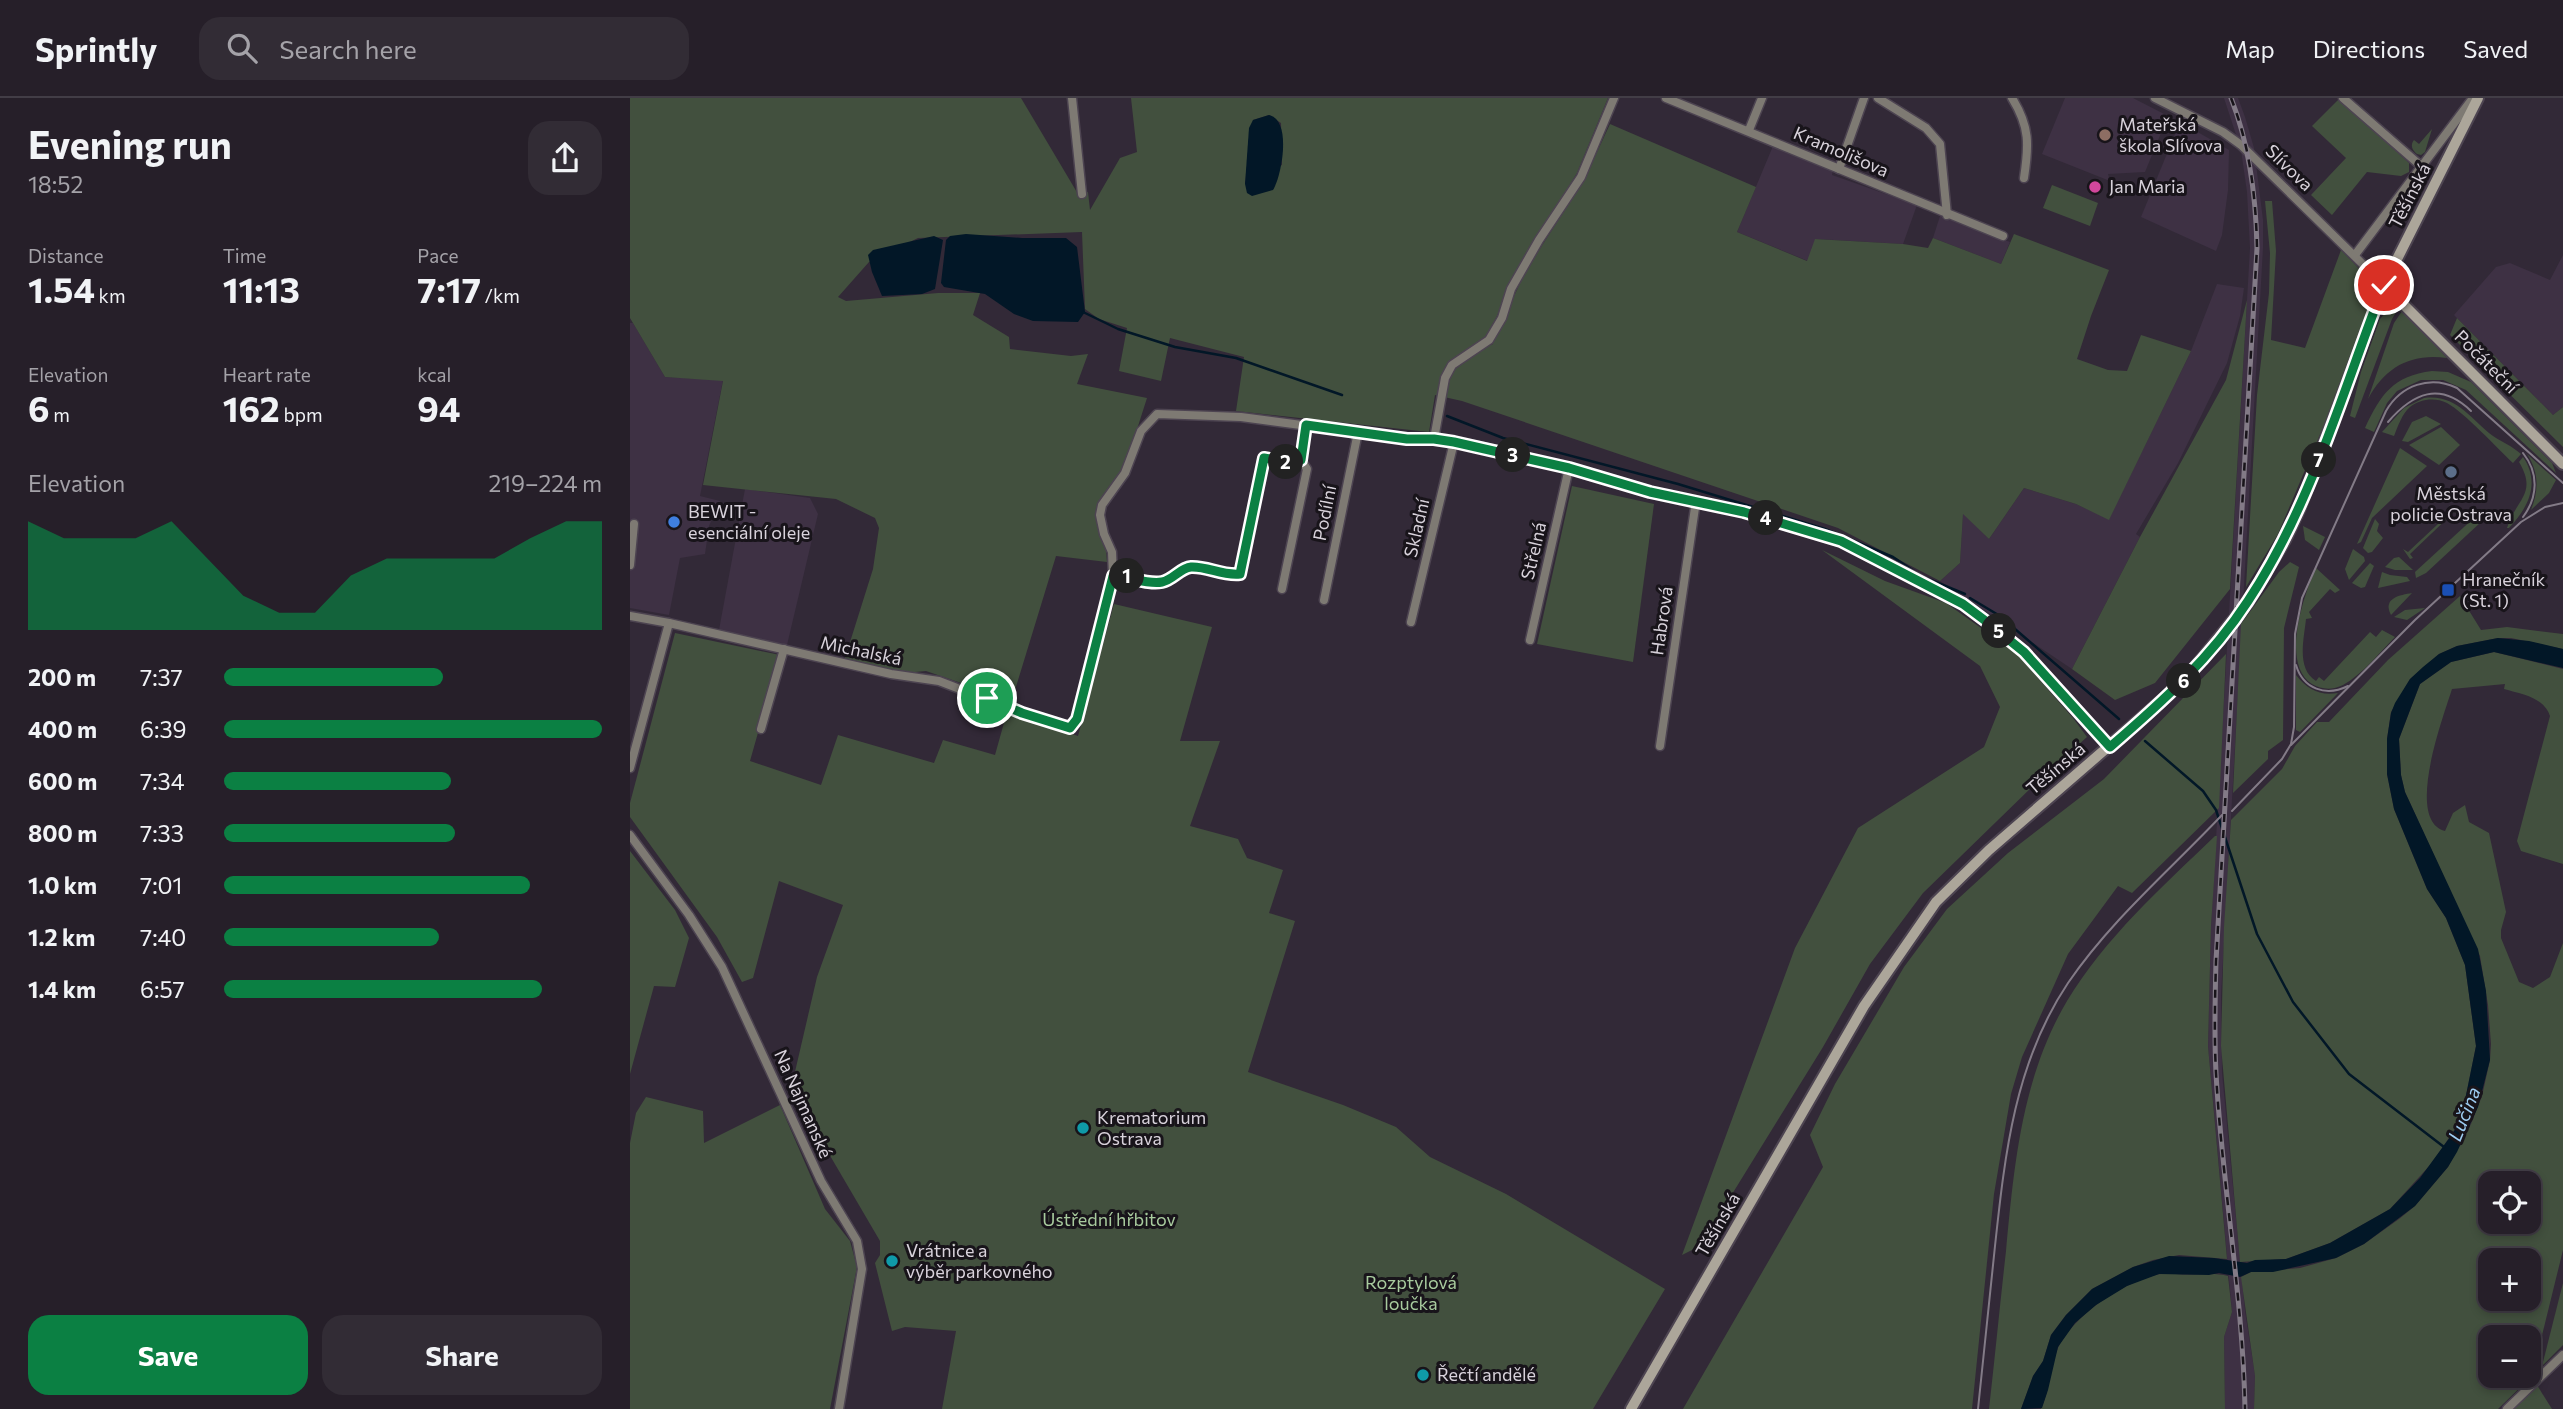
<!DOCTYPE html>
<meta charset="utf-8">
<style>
:root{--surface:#261f29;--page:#322c35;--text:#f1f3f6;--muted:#a4a2a8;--line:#423d46;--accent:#0b8043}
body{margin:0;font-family:Commissioner,sans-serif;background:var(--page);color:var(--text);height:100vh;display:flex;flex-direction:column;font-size:26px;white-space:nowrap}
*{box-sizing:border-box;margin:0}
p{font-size:23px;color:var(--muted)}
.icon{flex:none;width:38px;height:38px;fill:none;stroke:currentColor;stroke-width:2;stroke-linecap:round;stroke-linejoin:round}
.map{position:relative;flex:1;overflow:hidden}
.panel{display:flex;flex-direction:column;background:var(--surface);width:630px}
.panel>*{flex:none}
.tools{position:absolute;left:1848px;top:1073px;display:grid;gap:14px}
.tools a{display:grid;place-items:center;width:63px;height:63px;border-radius:14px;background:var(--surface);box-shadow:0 4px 10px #0003,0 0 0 2px var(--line);font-size:35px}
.pin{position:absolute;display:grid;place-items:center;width:60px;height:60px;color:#fff;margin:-30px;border:4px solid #fff;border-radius:50%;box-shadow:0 2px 7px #0007}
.km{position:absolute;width:35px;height:35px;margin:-18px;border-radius:50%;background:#222;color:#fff;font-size:19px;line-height:35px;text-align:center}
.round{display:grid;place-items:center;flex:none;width:74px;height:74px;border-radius:21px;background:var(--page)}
.overview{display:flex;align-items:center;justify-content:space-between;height:119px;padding:0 28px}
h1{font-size:38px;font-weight:700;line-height:52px}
.stats{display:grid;grid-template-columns:repeat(3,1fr);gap:10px;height:119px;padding:7px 28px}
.stats div{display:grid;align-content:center}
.stats b{font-size:35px;font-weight:700}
.stats small{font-size:19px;font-weight:400}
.stats p{font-size:19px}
.chart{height:196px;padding:14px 28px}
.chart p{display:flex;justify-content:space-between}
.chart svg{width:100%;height:126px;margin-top:7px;fill:var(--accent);opacity:.7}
.cta{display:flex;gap:14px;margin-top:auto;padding:14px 28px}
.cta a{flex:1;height:80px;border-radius:21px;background:var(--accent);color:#fff;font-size:28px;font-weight:700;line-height:80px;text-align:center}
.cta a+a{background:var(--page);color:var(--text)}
ul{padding:0 28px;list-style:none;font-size:23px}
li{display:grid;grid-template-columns:112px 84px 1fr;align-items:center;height:52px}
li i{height:18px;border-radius:9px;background:var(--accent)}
header{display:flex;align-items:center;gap:42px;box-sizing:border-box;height:98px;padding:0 35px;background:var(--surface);border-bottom:2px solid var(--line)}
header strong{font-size:33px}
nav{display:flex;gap:38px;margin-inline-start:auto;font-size:24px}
.search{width:490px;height:63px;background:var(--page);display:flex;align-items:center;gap:18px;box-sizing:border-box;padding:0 24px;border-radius:21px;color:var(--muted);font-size:26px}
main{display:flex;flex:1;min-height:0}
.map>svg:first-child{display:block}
</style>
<header>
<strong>Sprintly</strong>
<div class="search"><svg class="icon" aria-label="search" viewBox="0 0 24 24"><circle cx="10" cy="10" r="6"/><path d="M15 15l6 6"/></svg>Search here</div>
<nav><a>Map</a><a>Directions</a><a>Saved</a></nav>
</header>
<main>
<section class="panel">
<div class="overview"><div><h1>Evening run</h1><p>18:52</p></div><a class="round"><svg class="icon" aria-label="share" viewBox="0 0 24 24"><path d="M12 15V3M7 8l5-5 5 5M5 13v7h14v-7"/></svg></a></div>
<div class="stats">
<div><p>Distance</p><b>1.54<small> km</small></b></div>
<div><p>Time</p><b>11:13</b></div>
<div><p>Pace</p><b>7:17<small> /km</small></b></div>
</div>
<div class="stats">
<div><p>Elevation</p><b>6<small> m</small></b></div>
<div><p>Heart rate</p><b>162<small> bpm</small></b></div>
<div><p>kcal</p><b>94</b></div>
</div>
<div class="chart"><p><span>Elevation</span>219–224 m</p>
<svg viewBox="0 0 160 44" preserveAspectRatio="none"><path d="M0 44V6L10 12L20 12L30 12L40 6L50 19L60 32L70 38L80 38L90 25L100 19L110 19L120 19L130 19L140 12L150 6L160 6V44z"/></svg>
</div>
<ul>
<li><b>200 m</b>7:37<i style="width:58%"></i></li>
<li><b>400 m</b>6:39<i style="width:100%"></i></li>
<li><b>600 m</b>7:34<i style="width:60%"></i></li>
<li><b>800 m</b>7:33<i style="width:61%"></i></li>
<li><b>1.0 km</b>7:01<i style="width:81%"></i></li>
<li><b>1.2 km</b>7:40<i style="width:57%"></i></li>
<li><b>1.4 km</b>6:57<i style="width:84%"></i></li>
</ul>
<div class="cta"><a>Save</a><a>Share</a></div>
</section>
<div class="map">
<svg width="1933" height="1311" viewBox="0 0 1933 1311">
<rect width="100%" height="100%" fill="#322937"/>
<g fill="#3e3144">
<path d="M1435 0H1503L1538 18 1515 74 1478 76 1480 83 1412 56Z"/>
<path d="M1594 0H1608L1615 19 1624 50 1633 122V150L1591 897 1592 975 1615 1213 1625 1277 1624 1311H1595L1594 1239 1602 1214 1578 948 1581 828 1620 150 1617 94 1611 52Z"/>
<path d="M1550 24 1599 52 1598 92 1592 137 1586 153 1511 119Z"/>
<path d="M1143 48 1203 72 1202 77 1287 107 1273 146 1186 141 1178 163 1107 134Z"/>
<path d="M1310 118 1380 144 1371 166 1303 140Z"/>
<path d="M1933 157V309L1923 317 1824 217 1866 169 1880 165 1920 182Z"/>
<path d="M1587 186 1614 190 1610 218 1597 265 1548 365 1506 436 1510 439 1442 571 1310 483 1330 465 1333 415 1359 441 1394 390 1446 406 1479 421 1561 253Z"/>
<path d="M0 225H3L35 279 93 282 70 398 90 403 79 428 75 456 50 460 39 517 0 510Z"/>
<path d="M115 391 180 400 188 416 157 547 89 532Z"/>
</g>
<g fill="#42503e" fill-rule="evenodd">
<path d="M0 0H391L448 96 458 94 460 112 490 60 507 54 501 0H978L947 75 878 189 867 218 855 241 843 248 862 247 895 174 954 82 980 26 1126 89 1107 134 1177 163 1185 141 1273 146 1298 150 1303 140 1371 166 1384 136 1479 172 1461 218 1447 261 1478 272 1497 273 1511 237 1561 253 1479 422 1446 406 1394 390 1359 441 1333 416 1330 465 1310 483 1208 430 832 303 805 297 799 334 606 313 614 259 540 240 531 283 489 273 497 230 469 221 455 211 452 134 288 140 239 164 208 199 216 203 308 195H350L343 217 379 239 380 251 441 258 458 256 447 286 517 300 494 372 467 410 470 435 476 452 477 464 426 458 381 605 331 585 296 573 274 575 215 560 243 471 249 430 245 420 206 401 73 387 93 283 35 279 0 220ZM639 17 651 25 652 67 615 86 623 22Z"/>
<path d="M1709 1 1779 65V74L1771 78 1737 74 1702 117 1681 97 1716 60 1682 28Z"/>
<path d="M1802 31 1795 54 1791 57 1787 56C1782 52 1780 47 1784 42L1789 46Z"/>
<path d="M1422 87 1468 105 1460 128 1413 110Z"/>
<path d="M1635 103H1642L1646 153 1641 242 1675 250 1711 152 1744 186 1743 197 1694 327 1648 436 1616 489 1627 297 1639 195 1640 155Z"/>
<path d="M1617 202 1600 491 1525 585 1485 602 1442 571 1510 439 1596 282Z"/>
<path d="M1768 211 1762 221 1725 320 1720 318 1731 274 1750 221 1757 213Z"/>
<path d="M1772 213 1817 260C1781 255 1755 269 1738 301L1764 225Z"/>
<path d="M1827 220 1923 317 1933 309V349L1820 237Z"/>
<path d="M1802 273 1818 274 1841 284 1922 365 1926 375 1836 292 1813 282H1791L1767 293 1757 305 1744 334 1735 330C1751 296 1763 278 1802 273Z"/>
<path d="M1794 300C1827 296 1840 321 1863 338 1872 344 1882 348 1891 356L1883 365C1867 350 1835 315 1817 305 1805 299 1790 301 1780 309 1772 316 1768 328 1764 338L1752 334 1774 310Z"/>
<path d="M1796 318 1811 326 1778 344 1772 343 1782 324Z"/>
<path d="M1811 329 1830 347 1809 367 1779 347Z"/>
<path d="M1770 350 1797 368 1742 420 1731 444 1727 446Z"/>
<path d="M1897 356 1926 382 1919 395 1901 412C1909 392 1909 374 1897 356Z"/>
<path d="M1893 359C1911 385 1898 410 1879 430H1877C1886 401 1908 396 1889 364Z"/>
<path d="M942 388 1024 406 1003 564 907 546Z"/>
<path d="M1819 407 1828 413 1829 418 1824 414 1780 456 1783 460 1780 461 1773 451 1778 454 1823 412Z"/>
<path d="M1846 418 1851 424 1796 475 1786 480 1785 474Z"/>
<path d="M1745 421 1749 426 1747 433 1753 440 1742 454 1738 455 1733 450Z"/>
<path d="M1673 428 1695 439 1689 452 1675 442Z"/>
<path d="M1723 451 1734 459 1735 463 1719 482 1715 471Z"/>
<path d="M1192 452 1255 483 1316 505 1386 555 1443 620 1457 639 1408 683 1293 795 1240 866 1193 949 1070 1148 1052 1157 1165 850 1228 730 1354 649 1370 609 1350 568Z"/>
<path d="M1769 459 1783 472H1765L1755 469 1764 460Z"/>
<path d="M1660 464 1669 469 1654 530 1653 642 1638 653V661L1603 695 1611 526 1649 474Z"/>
<path d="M1740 465 1744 468 1735 489 1731 490 1722 485Z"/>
<path d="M1686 470 1710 492 1705 495 1700 491 1679 514 1682 520 1676 521C1674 541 1666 571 1686 583L1689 579 1694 583 1740 534 1746 539 1752 532 1765 539C1749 555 1733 576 1713 587 1703 592 1692 592 1682 586 1650 566 1674 496 1686 470Z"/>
<path d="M1752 474 1760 477 1777 479 1780 483 1748 490Z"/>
<path d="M1782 495 1761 517C1752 500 1770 497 1782 495Z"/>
<path d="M1830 498 1851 532 1877 529 1933 536V551L1881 540H1868L1827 548 1809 556 1780 581 1761 614 1757 641V676L1764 711 1797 791 1816 820 1835 867 1846 948 1831 1022 1802 1065 1760 1111 1700 1145 1656 1161 1610 1164 1591 948 1594 829 1601 722 1652 671 1665 648 1687 624H1699L1758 562Z"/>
<path d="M484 506 582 529 550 643H590L560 728 608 741 617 760 653 772 639 815 665 823 618 974 713 1007 766 1029 800 1059 876 1096 1035 1191 963 1311H312L326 1233 275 1229 262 1233 245 1165 250 1157V1143L161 991 187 879 213 807 149 783 123 880 112 884 87 839 0 719V705L45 535 150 557 120 663 191 687 208 637 304 665 313 642 365 657 377 614 448 638Z"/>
<path d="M1795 510 1777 522 1764 519 1775 512Z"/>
<path d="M1864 554 1933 571V766L1891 753 1887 743 1920 618C1914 599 1891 596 1874 591L1875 586 1822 591C1814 617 1774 722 1815 733L1823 715 1835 707 1839 724 1859 735 1876 814 1871 832V840L1889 884 1903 890 1920 879 1933 845V1152L1902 1278 1868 1311H1624L1625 1278 1611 1179 1621 1174 1670 1170 1706 1160 1734 1146 1769 1121 1785 1108 1818 1069 1841 1026 1852 998 1860 962 1861 946 1858 907 1850 858 1775 694 1771 677 1769 641 1790 586 1821 564ZM1860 1085H1899V1124H1860ZM1860 1162H1899V1200H1860ZM1860 1239H1899V1278H1860Z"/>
<path d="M1596 556 1589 710 1502 795 1488 788 1438 856 1392 959 1381 996 1364 1096 1342 1311H1053L1193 1069 1180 1037 1205 986 1274 869 1317 811 1378 755 1474 681Z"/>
<path d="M1666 577C1678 592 1690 598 1708 595L1670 634 1666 632Z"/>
<path d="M1585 738H1587L1581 828 1578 948 1597 1161 1549 1157 1523 1162 1503 1169 1462 1191 1436 1217 1421 1237 1413 1263 1403 1278 1391 1311H1359C1365 1258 1370 1206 1376 1153 1384 1067 1392 979 1437 903 1476 839 1531 790 1585 738Z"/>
<path d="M0 753 45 812 59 840 45 889 24 888 0 976Z"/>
<path d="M16 999 73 1013 74 1045 150 1007 195 1111 220 1143 227 1169 200 1311H0V1045L6 1015Z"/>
<path d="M1540 1175C1559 1179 1581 1173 1598 1178L1602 1214 1594 1239 1595 1311H1411C1420 1292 1419 1272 1427 1253 1440 1218 1503 1176 1540 1175Z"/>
<path d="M1933 1185V1247L1912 1268Z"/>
<path d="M1905 1284 1922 1311H1877Z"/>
</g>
<g fill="#021727">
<path d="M639 17C662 22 652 77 643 92L622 98 617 95 615 86 619 30 623 22Z"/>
<path d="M336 136 392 140H436L447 149 455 214 448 224 403 223 384 216 355 196 314 189 311 185 316 142 320 138Z"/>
<path d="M304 138 313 142 305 191 292 196 252 198 242 174 238 157 243 152Z"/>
<path d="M1868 540 1899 543 1933 551V570L1864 554 1821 564 1790 586 1769 641 1771 677 1775 694 1848 851 1856 893 1860 962 1848 1009 1827 1054 1818 1069 1785 1108 1734 1146 1706 1160 1643 1174H1621L1610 1179 1589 1175 1579 1177 1529 1176 1497 1188 1466 1207 1445 1225 1428 1249 1418 1292 1412 1310 1391 1311 1403 1278 1413 1263 1421 1237 1436 1217 1462 1191 1503 1169 1539 1158 1584 1160 1617 1165 1625 1162 1656 1161 1700 1145 1760 1111 1790 1080 1823 1035 1831 1022 1846 948 1835 867 1816 820 1797 791 1764 711 1757 676V641L1761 615 1765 605 1780 581 1793 569 1809 556 1827 548Z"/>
</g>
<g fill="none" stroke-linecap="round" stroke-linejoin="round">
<g stroke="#021727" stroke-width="2.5">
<path d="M453 214 488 231 545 249 606 260 712 297"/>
<path d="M817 318 873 340 1048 386 1195 431 1263 459 1290 477"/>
<path d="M1296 480 1335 496"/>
<path d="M1340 500 1370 518 1489 621"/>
<path d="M1515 643 1573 693 1586 712 1627 836 1663 904 1719 976 1814 1049"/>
</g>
<g stroke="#4d4451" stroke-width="11">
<g id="street">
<path d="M442 0 452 96"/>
<path d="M1036 0 1373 138"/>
<path d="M1248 0 1296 30 1310 46 1317 117"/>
<path d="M1382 0C1400 29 1399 47 1394 80"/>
<path d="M1525 0 1593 34 1611 47 1754 187"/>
<path d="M1713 0 1791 68"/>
<path d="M1119 32 1132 0"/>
<path d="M1209 71 1234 0"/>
<path d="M1725 157 1843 0"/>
<path d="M804 341 815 280 822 267 859 242 872 220 881 191 909 142 951 79 984 0"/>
<path d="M0 467 4 426"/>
<path d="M483 478C499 478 517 487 532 484 543 482 549 470 561 469 577 468 592 478 610 476L634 360 665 365 671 362"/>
<path d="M652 491 677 371 671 362 676 327"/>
<path d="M694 502 728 334"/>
<path d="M0 518 39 525 261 576 309 583 392 615 440 630 448 621 483 478 482 454 474 436 470 417 472 407 495 375 511 333 527 316 611 319 777 341C860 341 940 374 1020 394 1068 406 1117 413 1164 428 1242 452 1335 498 1395 555 1425 584 1453 617 1480 649"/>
<path d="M781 524 824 344"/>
<path d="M900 542 939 370"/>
<path d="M131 631 154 551"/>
<path d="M1030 648 1066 403"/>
<path d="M0 670 39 525"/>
<path d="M0 737 59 817 92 869 191 1083 227 1143 232 1171 209 1311"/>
<path d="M1877 1311 1933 1257"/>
</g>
</g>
<g stroke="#4d4451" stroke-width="14">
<g id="secondary">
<path d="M1754 187 1933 366"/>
<path d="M1001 1311 1234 908 1306 804 1359 752 1554 583 1618 504 1655 442 1669 412 1754 187 1848 0"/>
</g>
</g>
<use href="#street" stroke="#7e7a73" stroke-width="8"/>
<use href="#secondary" stroke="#aca69a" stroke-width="10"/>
<g stroke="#837b87" stroke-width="2">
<path d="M1758 324C1783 295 1810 283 1841 313"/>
<path d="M1893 419C1908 399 1909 375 1893 355"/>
<path d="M1666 567C1673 591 1696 599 1718 588"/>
<path d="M1661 647 1785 522 1891 424 1915 409 1933 405"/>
<path d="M1602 713 1652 661 1661 646 1664 629 1665 536 1672 500 1756 313C1771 287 1800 277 1827 290L1933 385"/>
<path d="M1348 1311C1354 1257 1359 1202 1365 1148 1375 1055 1385 964 1438 885 1481 822 1540 772 1592 717"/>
</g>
<g stroke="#837b87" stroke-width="5">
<path id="rail" d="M1601 0C1620 48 1626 99 1627 150L1586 863C1585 900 1584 938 1586 975 1592 1087 1613 1199 1615 1311"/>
</g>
<use href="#rail" stroke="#18141a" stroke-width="2.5" stroke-dasharray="8" stroke-linecap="butt"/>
</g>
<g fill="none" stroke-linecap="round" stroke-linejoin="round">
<g stroke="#fff" stroke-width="14">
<path id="route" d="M357 600 392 615 440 630 447 621 483 478C499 478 517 487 532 484 543 482 550 470 561 469 577 468 592 478 610 476L634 360 665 365 671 362 676 327 777 341H804L824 344 939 370 1020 394 1114 414 1211 443 1333 506 1357 524 1394 554 1480 649C1531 605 1581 560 1618 503 1682 406 1712 294 1754 187"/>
</g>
<use href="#route" stroke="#0b8043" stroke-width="9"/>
</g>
<circle fill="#8d6e63" stroke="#18141a" stroke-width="2.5" cx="1475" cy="37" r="7"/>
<circle fill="#d1479c" stroke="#18141a" stroke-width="2.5" cx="1465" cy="89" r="7"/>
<circle fill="#5c6f8a" stroke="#18141a" stroke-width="2.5" cx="1821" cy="374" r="7"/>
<circle fill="#3f7fe0" stroke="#18141a" stroke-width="2.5" cx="44" cy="424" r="7"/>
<rect fill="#1a4fb4" stroke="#18141a" stroke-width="2.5" x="1811" y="485" width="14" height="14" rx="3.5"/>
<g fill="#0f9aa8" stroke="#18141a" stroke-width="2.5">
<circle cx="453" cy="1030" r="7"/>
<circle cx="262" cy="1163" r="7"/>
<circle cx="793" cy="1277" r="7"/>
</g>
<g text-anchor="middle" stroke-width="6" stroke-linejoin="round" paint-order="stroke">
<g font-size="18" fill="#d8d2db" stroke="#18141a" text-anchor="start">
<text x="1489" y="33">Mateřská<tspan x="1489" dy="21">škola Slívova</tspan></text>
<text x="1479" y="95">Jan Maria</text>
<text x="1821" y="402" text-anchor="middle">Městská<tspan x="1821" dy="21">policie Ostrava</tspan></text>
<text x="58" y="420">BEWIT -<tspan x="58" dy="21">esenciální oleje</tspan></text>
<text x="1832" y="488">Hranečník<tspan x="1832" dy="21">(St. 1)</tspan></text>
<text x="467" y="1026">Krematorium<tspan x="467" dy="21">Ostrava</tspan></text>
<text x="276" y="1159">Vrátnice a<tspan x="276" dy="21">výběr parkovného</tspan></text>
<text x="807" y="1283">Řečtí andělé</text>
</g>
<g font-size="18" fill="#d8d2db" stroke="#18141a">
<text transform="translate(1211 54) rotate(23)" y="6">Kramolišova</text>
<text transform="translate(1659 70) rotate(44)" y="6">Slívova</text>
<text transform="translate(1780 98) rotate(-63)" y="6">Těšínská</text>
<text transform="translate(1856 264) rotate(45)" y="6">Počáteční</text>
<text transform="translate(695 415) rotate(-79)" y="6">Podílní</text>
<text transform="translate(787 430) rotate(-77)" y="6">Skladní</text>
<text transform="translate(904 453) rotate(-77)" y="6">Střelná</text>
<text transform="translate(1032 523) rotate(-82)" y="6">Habrová</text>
<text transform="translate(231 553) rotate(12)" y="6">Michalská</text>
<text transform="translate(1426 671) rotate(-40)" y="6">Těšínská</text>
<text transform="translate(173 1006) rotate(66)" y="6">Na Najmanské</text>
<text transform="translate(1088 1127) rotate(-60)" y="6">Těšínská</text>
</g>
<g font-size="18" fill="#a8cb9e" stroke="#18141a">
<text x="479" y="1128">Ústřední hřbitov</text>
<text x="781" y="1191">Rozptylová<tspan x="781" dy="21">loučka</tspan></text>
</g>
<g font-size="19" font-style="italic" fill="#9ecdf3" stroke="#18141a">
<text transform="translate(1834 1016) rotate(-68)" y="7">Lučina</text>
</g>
</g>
</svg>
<div class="tools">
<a><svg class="icon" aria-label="locate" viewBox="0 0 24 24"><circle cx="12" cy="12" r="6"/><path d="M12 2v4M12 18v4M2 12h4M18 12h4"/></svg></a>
<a>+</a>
<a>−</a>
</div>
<div class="pin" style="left:357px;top:600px;background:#1e9e55"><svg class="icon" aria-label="arrive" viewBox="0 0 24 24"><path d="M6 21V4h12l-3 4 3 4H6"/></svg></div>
<div class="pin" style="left:1754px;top:187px;background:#d93025"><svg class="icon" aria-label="check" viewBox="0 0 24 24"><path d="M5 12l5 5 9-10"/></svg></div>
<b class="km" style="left:497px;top:478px">1</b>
<b class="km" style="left:656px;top:364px">2</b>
<b class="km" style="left:883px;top:357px">3</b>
<b class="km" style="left:1136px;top:420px">4</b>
<b class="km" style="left:1369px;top:533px">5</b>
<b class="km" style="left:1554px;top:583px">6</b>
<b class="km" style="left:1689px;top:362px">7</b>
</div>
</main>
